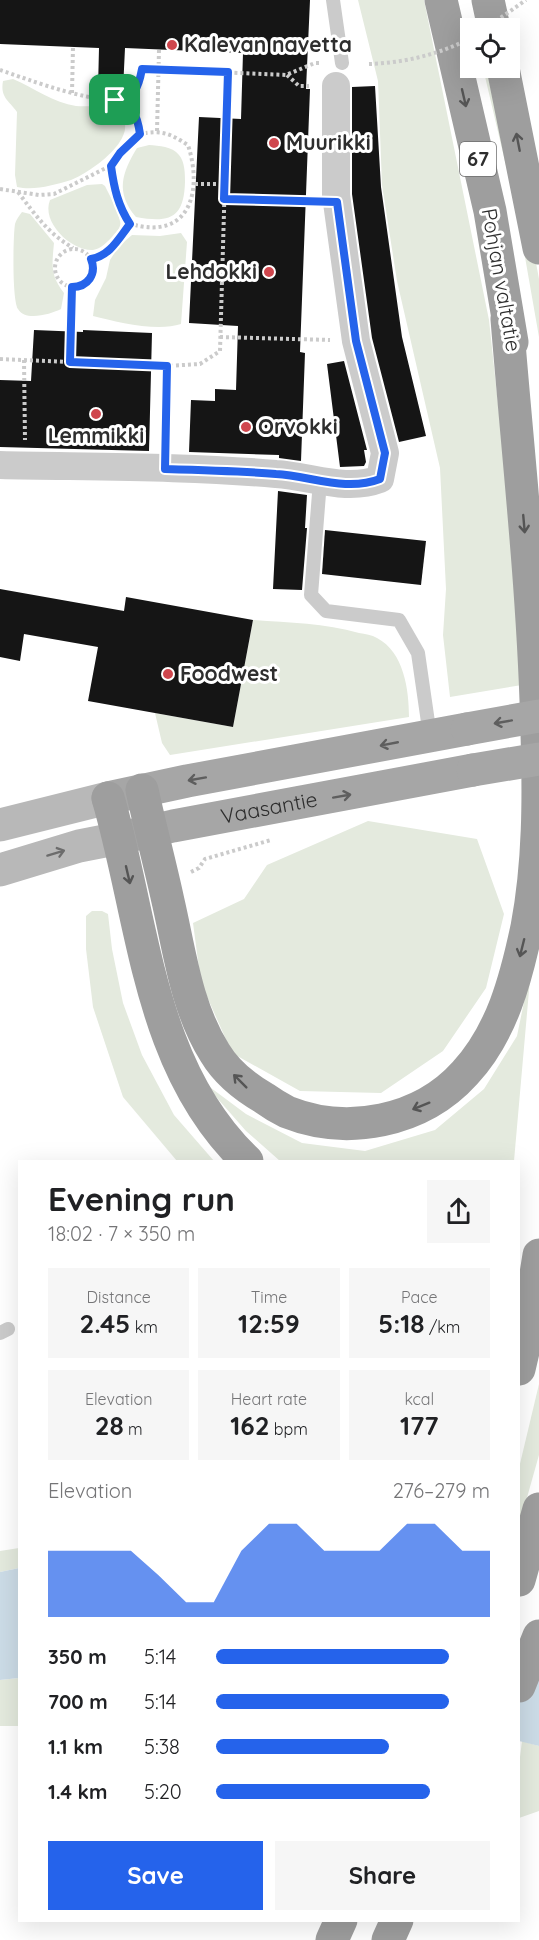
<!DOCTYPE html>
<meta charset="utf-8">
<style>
:root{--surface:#fff;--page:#f6f6f6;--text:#202124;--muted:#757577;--accent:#2563eb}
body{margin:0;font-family:Quicksand,sans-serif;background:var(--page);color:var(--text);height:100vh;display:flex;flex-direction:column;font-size:22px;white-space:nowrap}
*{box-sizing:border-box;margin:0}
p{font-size:20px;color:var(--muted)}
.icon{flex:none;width:33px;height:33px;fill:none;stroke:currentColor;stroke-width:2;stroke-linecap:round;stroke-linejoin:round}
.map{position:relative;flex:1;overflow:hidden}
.side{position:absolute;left:18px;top:1160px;width:502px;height:762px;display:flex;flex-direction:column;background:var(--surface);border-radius:0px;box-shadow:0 6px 24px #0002}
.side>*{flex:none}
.controls{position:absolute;left:460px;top:18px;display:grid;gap:12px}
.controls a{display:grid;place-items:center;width:60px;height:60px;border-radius:0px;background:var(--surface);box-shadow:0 6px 24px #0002;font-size:30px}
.pin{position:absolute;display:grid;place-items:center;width:51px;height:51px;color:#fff;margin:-26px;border-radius:12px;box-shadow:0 3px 9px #0006}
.round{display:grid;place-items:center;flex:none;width:63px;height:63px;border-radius:0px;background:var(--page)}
.summary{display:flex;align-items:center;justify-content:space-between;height:102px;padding:0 30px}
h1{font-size:33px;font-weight:700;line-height:45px}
.figures{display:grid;grid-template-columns:repeat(3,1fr);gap:9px;height:102px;padding:6px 30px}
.figures div{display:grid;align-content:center;border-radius:0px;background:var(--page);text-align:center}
.figures b{font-size:26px;font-weight:700}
.figures small{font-size:16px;font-weight:400}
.figures p{font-size:16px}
.chart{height:168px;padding:12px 30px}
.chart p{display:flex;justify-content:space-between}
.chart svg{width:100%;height:108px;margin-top:6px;fill:var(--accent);opacity:.7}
.button{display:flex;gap:12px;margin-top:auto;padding:12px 30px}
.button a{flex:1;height:69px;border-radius:0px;background:var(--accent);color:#fff;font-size:24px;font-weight:700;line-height:69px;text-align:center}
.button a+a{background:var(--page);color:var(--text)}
ul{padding:0 30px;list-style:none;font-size:20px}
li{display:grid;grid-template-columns:96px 72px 1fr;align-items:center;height:45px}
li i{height:15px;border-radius:8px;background:var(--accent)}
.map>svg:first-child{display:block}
</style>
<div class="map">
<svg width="539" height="1940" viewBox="0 0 539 1940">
<rect width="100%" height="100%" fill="#fff"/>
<g fill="#e4eade">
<path d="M358 0H424L489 320 528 684 450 697 443 635 446 589 440 468 397 281 382 185 378 81Z"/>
<path d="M483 68H493L532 241 539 279V337L518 217Z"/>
<path d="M13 79C34 88 54 103 76 106 89 107 105 104 117 112 146 134 90 173 71 180 54 185 34 191 17 187L15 175 17 112C9 100 0 98 3 81Z"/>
<path d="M149 145C159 146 172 146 179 155 185 162 185 174 185 182 184 219 169 223 136 217 115 192 122 173 137 148Z"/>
<path d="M102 184 105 186C110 196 117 209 120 221 122 227 116 232 112 237 107 242 101 249 93 250 71 251 41 222 50 200L87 185Z"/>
<path d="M22 212 30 214 54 243C52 265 50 275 64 293L61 309C51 314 25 322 18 309 12 300 13 237 15 224 16 220 19 216 22 212Z"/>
<path d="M181 233 187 242 181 324C157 332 117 322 93 316L95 300 106 278 110 260 119 246 132 235 160 236Z"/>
<path d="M253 620C288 623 325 623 359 633 365 634 372 635 377 638 404 652 409 690 409 717L170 755 162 743 155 713 233 727Z"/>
<path d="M368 821 477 839 504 914 486 988 443 1051 381 1093 300 1091 232 1053 201 983 193 923 244 899 267 865Z"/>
<path d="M92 911H102L108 914 112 949 123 1003 142 1055 174 1115 214 1161H177L123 1097 93 1007 86 949V916Z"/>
<path d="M531 968 514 1161H280L246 1131 203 1082 246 1114 302 1143 365 1151 435 1130 484 1089 517 1036Z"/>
<path d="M539 1384V1455L519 1526V1468Z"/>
<path d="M19 1548V1568L0 1572V1551Z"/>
<path d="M19 1678V1726H0V1680Z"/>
<path d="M522 1741 539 1746V1811L519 1818V1765Z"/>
</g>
<g fill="#ccdce7">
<path d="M19 1568V1678L0 1680V1572Z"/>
<path d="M519 1668 539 1673V1746L519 1741Z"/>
</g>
<g fill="#151515">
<path d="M0 0H310L306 89H310L300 352 305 353 301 461 279 458V455L189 452 191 400 215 401V389L236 390 238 326 189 323 199 117 241 119 243 53 125 48 123 90 98 89 99 48 0 44Z"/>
<path d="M375 86 381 187 402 337 426 436 399 442 372 338 352 194V87Z"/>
<path d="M34 330 83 332V330L152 333 149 451 0 447V380L31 381Z"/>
<path d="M344 361 367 450H364L366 462 364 466 340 467 327 364Z"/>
<path d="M278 491 307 495 305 528H307L302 590 273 589Z"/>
<path d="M325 530 426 541 421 585 322 574Z"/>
<path d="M0 589 124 611 126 597 253 620 233 727 88 701 98 647 24 634 20 661 0 657Z"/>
</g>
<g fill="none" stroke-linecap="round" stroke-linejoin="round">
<g stroke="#cbcbcb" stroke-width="4" stroke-dasharray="3 3" stroke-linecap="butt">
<path d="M0 70C25 78 111 112 132 95 139 89 140 79 142 69L286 75 315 63H320"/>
<path d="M287 75 299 86H309"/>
<path d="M72 93 73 47"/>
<path d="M110 166C114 188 118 205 131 224 190 241 203 191 188 145 169 133 162 130 140 134"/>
<path d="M195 184H224"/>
<path d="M0 189 39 195 54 194 110 166 120 153 140 134C137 114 134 109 116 101"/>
<path d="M18 192C36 216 48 233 73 248"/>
<path d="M224 199 310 202"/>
<circle cx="74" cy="268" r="19"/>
<path d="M91 259C110 256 119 238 131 224"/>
<path d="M220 337 330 340"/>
<path d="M0 359 167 366"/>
<path d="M24 360 25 440"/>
<path d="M70 362 72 287"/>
<path d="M166 441 167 366 200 364 220 351 228 72"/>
<path d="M191 872 199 868 205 859 271 840"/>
</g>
<g stroke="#cbcbcb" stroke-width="14">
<path d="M333 0 342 63"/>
<path d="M320 481 311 595 326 611 399 620 418 653 430 736"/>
<path d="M0 1333 8 1329"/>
</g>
<path stroke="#cbcbcb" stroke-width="28" d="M0 465C92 467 185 466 276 474 311 476 346 492 380 479L385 453 356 341 336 195V86"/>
<g stroke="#b8b8b8" stroke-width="33">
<path d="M0 825 108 798"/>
<path d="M0 870 79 846 120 838"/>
</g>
<g stroke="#a6a6a6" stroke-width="33">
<path d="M108 798 187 781 467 729"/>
<path id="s1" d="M120 838 173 826 473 770"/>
</g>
<g stroke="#9e9e9e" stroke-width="33">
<path d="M441 0 490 211 512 342"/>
<path d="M488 0 494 28"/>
<path d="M503 68 539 248"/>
<path d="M142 790C150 827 160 864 168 901 180 953 186 1007 215 1053 227 1073 245 1087 264 1098 271 1103 279 1108 287 1112 347 1136 421 1122 465 1073 502 1033 516 979 527 927 539 864 539 797 537 734 534 595 518 457 507 319"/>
<path d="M108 798C144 921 148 1067 247 1161"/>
<path d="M519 1369 525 1343 539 1255"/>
<path d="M519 1580 539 1509"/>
<path d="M519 1686 539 1636"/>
<path d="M332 1940 341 1920"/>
<path d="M388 1940 397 1920"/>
</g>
<g stroke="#cbcbcb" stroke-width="4" stroke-dasharray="3 3" stroke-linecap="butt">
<path d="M486 28 526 0"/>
<path d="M369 64C404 63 440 54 471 38"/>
<path d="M157 131 159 50"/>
</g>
<g stroke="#a6a6a6" stroke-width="33">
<path d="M467 729 539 716"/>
<path d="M473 770 539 759"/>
</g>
</g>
<defs><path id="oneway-shaft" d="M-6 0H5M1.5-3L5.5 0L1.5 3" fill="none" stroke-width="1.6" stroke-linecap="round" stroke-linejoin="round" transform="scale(1.5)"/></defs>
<g stroke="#555">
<use href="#oneway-shaft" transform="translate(464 98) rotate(77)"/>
<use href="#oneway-shaft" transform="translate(518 142) rotate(-101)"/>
<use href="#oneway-shaft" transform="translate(524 524) rotate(85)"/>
<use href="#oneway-shaft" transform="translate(128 875) rotate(77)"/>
<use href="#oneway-shaft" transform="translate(522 948) rotate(104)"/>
<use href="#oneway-shaft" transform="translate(240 1081) rotate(-135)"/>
<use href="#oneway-shaft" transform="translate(421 1106) rotate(158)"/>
</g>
<g stroke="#5e5e5e">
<use href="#oneway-shaft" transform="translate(503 722) rotate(170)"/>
<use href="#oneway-shaft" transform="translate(389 744) rotate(169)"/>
<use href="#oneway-shaft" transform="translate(197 779) rotate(170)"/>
<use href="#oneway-shaft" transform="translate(342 796) rotate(-10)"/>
</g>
<use stroke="#6c6c6c" href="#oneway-shaft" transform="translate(56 853) rotate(-17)"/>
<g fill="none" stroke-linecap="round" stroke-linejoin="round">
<g stroke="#fff" stroke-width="12">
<path id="route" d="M142 69 228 72 224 199 337 202 356 341 385 453 380 479C346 492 311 476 276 474 239 471 202 470 165 469L167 366 70 362 72 287C88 287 97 274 91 259 110 256 119 238 130 224 118 206 114 188 111 166L120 153 140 134C137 114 134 108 115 100 136 94 138 90 142 69Z"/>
</g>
<use href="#route" stroke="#2563eb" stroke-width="8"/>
</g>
<g fill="#cf464d" stroke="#fff" stroke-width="2">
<circle cx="172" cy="45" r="6"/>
<circle cx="274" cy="143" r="6"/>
<circle cx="269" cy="272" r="6"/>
<circle cx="96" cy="414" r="6"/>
<circle cx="246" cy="427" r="6"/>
<circle cx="168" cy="674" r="6"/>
</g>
<g text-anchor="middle" stroke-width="6" stroke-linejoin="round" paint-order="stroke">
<rect fill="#fff" stroke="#6d6d6d" stroke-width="1.5" x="460" y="142" width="36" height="34" rx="4.5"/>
<g font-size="20" font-weight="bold" fill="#2e2e2e">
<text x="478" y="166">67</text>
</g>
<g font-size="21" font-weight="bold" fill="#2e2e2e" stroke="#fff" text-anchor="start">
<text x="184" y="52">Kalevan navetta</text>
<text x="286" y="150">Muurikki</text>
<text x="257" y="279" text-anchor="end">Lehdokki</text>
<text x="258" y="434">Orvokki</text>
<text x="96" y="443" text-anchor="middle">Lemmikki</text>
<text x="180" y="681">Foodwest</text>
</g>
<g font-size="21" fill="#2e2e2e" stroke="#fff">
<text transform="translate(501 280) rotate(80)" y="7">Pohjan valtatie</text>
<text dy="7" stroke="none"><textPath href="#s1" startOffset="152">Vaasantie</textPath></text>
</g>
</g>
</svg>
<div class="controls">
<a><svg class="icon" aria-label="locate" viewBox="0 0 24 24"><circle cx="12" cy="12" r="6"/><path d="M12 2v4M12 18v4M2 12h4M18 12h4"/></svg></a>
</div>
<div class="pin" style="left:115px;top:100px;background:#1e9e55"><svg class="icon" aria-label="arrive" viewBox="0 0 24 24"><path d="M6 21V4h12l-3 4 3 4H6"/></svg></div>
<section class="side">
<div class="summary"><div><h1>Evening run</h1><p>18:02 · 7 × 350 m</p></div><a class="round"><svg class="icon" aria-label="share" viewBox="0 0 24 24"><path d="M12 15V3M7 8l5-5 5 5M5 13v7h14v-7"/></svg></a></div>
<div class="figures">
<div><p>Distance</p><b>2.45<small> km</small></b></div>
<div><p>Time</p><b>12:59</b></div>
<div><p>Pace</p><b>5:18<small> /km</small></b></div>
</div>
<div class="figures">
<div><p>Elevation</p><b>28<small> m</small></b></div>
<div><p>Heart rate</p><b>162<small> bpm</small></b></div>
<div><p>kcal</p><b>177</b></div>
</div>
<div class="chart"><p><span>Elevation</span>276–279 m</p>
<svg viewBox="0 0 160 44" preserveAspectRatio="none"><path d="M0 44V17L10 17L20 17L30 17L40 27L50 38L60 38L70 17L80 6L90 6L100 17L110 17L120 17L130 6L140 6L150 17L160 17V44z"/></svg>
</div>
<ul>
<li><b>350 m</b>5:14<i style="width:85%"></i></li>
<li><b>700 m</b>5:14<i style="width:85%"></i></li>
<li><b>1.1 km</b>5:38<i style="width:63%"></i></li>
<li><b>1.4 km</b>5:20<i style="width:78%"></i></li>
</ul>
<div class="button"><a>Save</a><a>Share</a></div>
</section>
</div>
